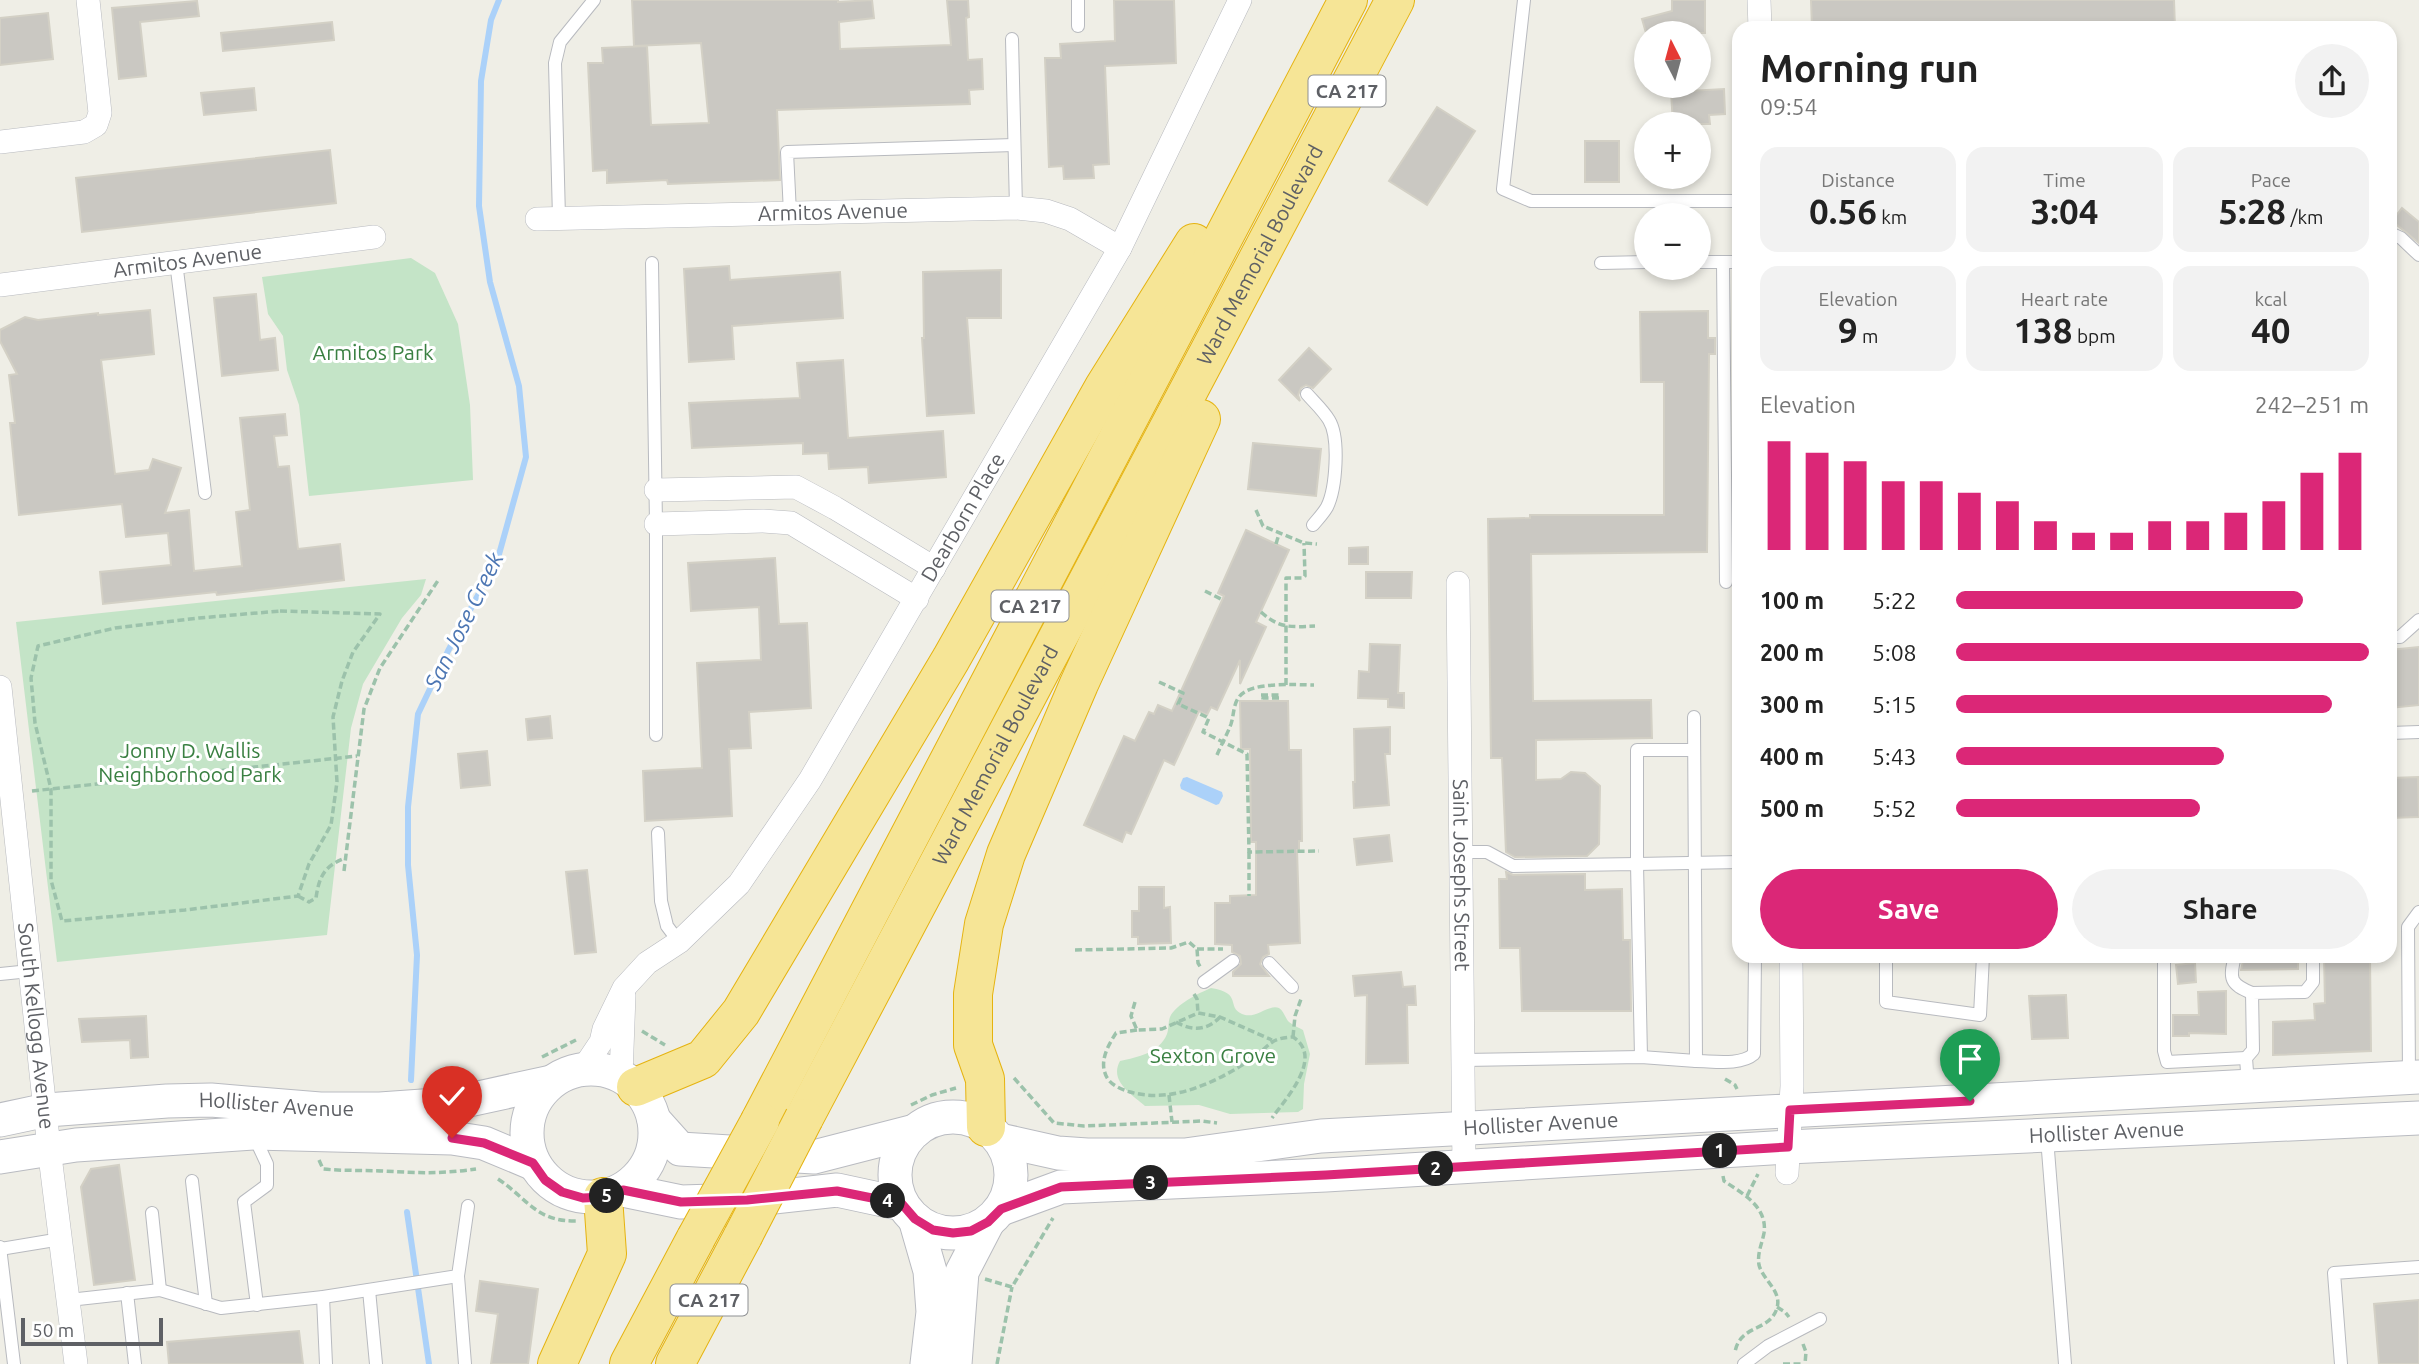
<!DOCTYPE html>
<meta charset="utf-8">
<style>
:root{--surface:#fff;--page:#f2f2f2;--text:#222;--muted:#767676;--accent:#db2777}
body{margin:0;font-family:Ubuntu,sans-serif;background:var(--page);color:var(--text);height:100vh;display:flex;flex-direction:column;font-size:26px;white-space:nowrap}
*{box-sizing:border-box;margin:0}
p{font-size:23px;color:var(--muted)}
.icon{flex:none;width:38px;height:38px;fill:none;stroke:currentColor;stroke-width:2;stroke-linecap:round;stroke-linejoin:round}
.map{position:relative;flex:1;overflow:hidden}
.panel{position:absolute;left:1732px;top:21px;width:665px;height:942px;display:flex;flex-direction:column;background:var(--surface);border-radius:21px;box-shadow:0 4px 10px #0003}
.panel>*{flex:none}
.needle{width:46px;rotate:354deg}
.fabs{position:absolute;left:1634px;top:21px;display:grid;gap:14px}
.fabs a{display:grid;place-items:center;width:77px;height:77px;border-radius:50%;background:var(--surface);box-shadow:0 4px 10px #0003;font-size:35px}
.scale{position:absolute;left:21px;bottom:18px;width:142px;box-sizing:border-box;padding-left:7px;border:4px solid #5e6065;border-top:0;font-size:19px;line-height:24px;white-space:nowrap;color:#5e6065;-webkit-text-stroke:5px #fff;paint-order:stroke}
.pin{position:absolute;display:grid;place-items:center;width:60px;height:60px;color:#fff;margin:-72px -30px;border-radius:50% 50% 50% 0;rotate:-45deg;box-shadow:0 0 7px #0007}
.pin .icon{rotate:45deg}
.km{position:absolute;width:35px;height:35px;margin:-18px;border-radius:50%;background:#222;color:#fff;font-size:19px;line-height:35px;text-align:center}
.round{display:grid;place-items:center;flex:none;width:74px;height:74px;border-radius:37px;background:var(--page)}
.head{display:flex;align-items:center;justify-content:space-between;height:119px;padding:0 28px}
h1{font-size:38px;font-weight:700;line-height:52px}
.stats{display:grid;grid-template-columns:repeat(3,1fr);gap:10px;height:119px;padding:7px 28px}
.stats div{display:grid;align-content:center;border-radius:18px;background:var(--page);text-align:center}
.stats b{font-size:35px;font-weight:700}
.stats small{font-size:19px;font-weight:400}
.stats p{font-size:19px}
.chart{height:196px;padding:14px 28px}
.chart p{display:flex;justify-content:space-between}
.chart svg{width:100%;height:126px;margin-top:7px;stroke:var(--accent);stroke-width:6}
.action{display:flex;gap:14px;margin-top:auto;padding:14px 28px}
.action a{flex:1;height:80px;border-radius:42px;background:var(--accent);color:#fff;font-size:28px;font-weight:700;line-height:80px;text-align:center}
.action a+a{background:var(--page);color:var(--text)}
ul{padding:0 28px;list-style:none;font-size:23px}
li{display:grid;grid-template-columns:112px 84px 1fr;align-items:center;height:52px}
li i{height:18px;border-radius:9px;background:var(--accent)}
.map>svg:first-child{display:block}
</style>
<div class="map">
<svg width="2419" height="1364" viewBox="0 0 2419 1364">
<rect width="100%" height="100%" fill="#efeee6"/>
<g fill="#c4e4c7">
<path d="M411 258 435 273 458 324 470 405 473 480 309 496 299 405 287 370 283 336 268 314 262 277Z"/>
<path d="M426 579 421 595 402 618 363 684 351 728 327 935 57 962 16 622Z"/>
<path d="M1211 988C1243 993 1226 1007 1242 1014 1255 1020 1268 1004 1279 1008 1284 1011 1285 1018 1289 1022 1293 1025 1299 1028 1303 1030L1310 1054 1304 1084 1303 1109 1298 1112 1230 1114 1199 1105 1145 1106C1131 1094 1109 1081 1120 1061 1138 1057 1159 1053 1167 1034 1169 1029 1168 1022 1170 1017 1176 1004 1199 993 1211 988Z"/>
</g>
<path fill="#abd1f9" d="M1187 777 1222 792 1223 796 1219 804 1216 805 1181 789 1180 785 1183 778Z"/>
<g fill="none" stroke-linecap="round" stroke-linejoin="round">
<g stroke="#abd1f9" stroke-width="6">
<path d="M411 1080 417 955 408 865V807L418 714 448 651 498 558 526 457 519 386 490 282 479 206 481 81 491 20 499 0"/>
<path d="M407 1212 429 1364"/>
</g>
</g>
<g fill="#cac8c2" stroke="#d3d0c5" stroke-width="2">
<path d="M632 0H838V2L872 0 874 18 839 22 840 49 951 45 947 0H968L969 17 966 18 968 60 982 59 983 89 969 90 970 104 777 110 780 180 668 184 667 180 607 183V170L593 171 588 63H603L602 48 647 46 651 125 709 123 701 43 634 46Z"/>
<path d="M1114 0H1174L1176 63 1105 66 1109 164 1093 165 1094 178 1064 179 1063 166 1049 167 1045 58H1061L1060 44 1115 41Z"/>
<path d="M1672 0H1705V33H1646L1642 19 1672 11Z"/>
<path d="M1811 0H2174L2175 28H1812Z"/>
<path d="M197 1 199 16 140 22 146 76 119 79 112 8Z"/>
<path d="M48 13 53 59 0 65V18Z"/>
<path d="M332 22 334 40 223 51 221 33Z"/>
<path d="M254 88 256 110 204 115 201 93Z"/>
<path d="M1724 89 1725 114 1709 115 1710 124H1673L1671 92Z"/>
<path d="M1437 107 1475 131 1427 205 1389 181Z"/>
<rect x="1585" y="141" width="34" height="41"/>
<path d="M330 150 336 203 82 232 76 178Z"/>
<path d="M2402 208 2419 222V243L2392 221Z"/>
<path d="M729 266 730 280 840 272 843 318 732 326 734 359 689 362 684 269Z"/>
<path d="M1001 270V318H967L974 413 927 416 922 338H924L923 272Z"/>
<path d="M256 294 260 340 275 338 278 370 222 376 214 298Z"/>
<path d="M150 310 154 354 101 360 115 474 149 470 153 459 181 468 165 513 189 510 194 571 242 566 236 512 250 510 240 418 285 414 287 435 274 436 278 467 289 466 298 549 340 544 344 580 217 595 216 592 103 604 100 572 171 565 168 533 126 537 122 504 19 515 10 423H15L9 375 17 374 0 341V330L25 317 38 320 98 313V315Z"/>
<path d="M1708 311V338H1715V354H1709L1707 552 1531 554 1533 701 1651 700 1652 738 1536 740V780L1561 779 1571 772 1585 773 1600 786 1599 844 1587 856 1515 857 1506 852 1502 758H1491L1488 519 1530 518V515H1664V382H1641L1640 312Z"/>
<path d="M1309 348 1331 369 1313 388 1306 385 1301 388 1298 395 1300 401 1279 380Z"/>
<path d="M843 360 848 438 943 431 946 477 869 483 868 467 829 469 828 453 803 454V443L692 448 689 403 800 398 797 363Z"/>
<path d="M1253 443 1321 449 1316 496 1248 489Z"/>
<path d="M1246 530 1289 550 1256 622 1266 627 1240 684V660L1217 710 1211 707 1207 715 1199 711 1174 765 1164 760 1131 834 1126 832 1122 842 1084 825 1124 736 1135 741 1149 712 1154 714 1158 705 1172 711 1224 596 1218 593Z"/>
<path d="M1368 547V564H1349V548Z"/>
<path d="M775 558 779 624 807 623 811 708 749 712 751 748 729 749 732 816 645 821 643 771 702 768 697 663 761 660 759 607 691 611 688 563Z"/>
<path d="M1366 572H1412L1411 598H1366Z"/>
<path d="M1370 644 1400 645 1398 693H1404V708L1388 707V699L1358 698 1359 671 1369 672Z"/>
<path d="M2419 647V705L2390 708V650Z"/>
<path d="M1240 701H1288L1289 750H1301L1302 841H1299V850H1297L1300 943 1268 945 1269 954 1263 957 1260 964 1269 976H1233V972L1241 964 1240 956 1232 952V945L1215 944V903H1230V896L1256 895V842H1251L1250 749H1241Z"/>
<path d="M550 716 552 738 528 740 526 719Z"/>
<path d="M1390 727V754H1385L1389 805 1354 808 1353 782H1355L1354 729Z"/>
<path d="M487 751 490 785 461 788 458 754Z"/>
<path d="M2418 777 2419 817 2390 818V778Z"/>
<path d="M1389 835 1392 861 1357 865 1354 839Z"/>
<path d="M587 870 596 952 575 954 566 872Z"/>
<path d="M1506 872 1513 875 1585 874V890L1622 889 1623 940H1630L1631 1011H1522L1520 948H1500L1499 879H1507Z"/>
<path d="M1139 887H1164V908L1170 907 1171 943 1138 944V937H1132V911H1139Z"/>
<path d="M2244 956H2298V969L2241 970Z"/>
<path d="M2324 956H2370L2371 1051 2273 1055V1022L2315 1020 2314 1004 2325 1003Z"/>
<path d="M2195 963 2196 982 2178 984 2176 965Z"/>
<path d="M1401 972 1403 987 1415 986 1416 1005H1407L1408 1063 1366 1064 1367 995 1355 996 1353 976Z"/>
<path d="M2226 991V1034L2189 1033V1036H2173V1015H2199L2198 992Z"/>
<path d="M2066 995 2068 1038 2032 1039 2029 996Z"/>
<path d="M146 1016 148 1057 131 1058 130 1040 82 1042 79 1019Z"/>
<path d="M119 1165 135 1280 94 1285 81 1187 91 1169Z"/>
<path d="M480 1281 538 1289 528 1364H491L498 1314 476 1311Z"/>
<path d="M2419 1300V1364H2379L2374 1304Z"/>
<path d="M299 1331 303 1364H169L167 1342Z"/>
</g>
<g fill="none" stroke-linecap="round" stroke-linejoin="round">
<g stroke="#b8babf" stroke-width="14">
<g id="lane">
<path d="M1078 0V26"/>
<path d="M1524 0 1503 189 1531 201H1740"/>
<path d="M1012 39 1016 208"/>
<path d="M790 213 787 152 1014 145"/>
<path d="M559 218 555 63 560 42 594 0"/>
<path d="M2390 233 2401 238 2419 255"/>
<path d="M176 262 205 493"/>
<path d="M1699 262H1740"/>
<path d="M1723 262 1726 582"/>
<path d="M652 263 656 524V735"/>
<path d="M1601 263 1647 262"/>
<path d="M1307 394C1314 402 1323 410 1329 420 1340 438 1336 489 1327 507 1323 514 1317 520 1313 525"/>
<path d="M2390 637H2400L2419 620"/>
<path d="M2390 733 2419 732"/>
<path d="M1694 750H1637V864L1740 862"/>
<path d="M658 833 661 901 667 926 679 942"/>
<path d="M1461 852H1487L1513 866 1637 864 1641 1057"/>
<path d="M1886 956V1002L1980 1015 1983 956"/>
<path d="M2164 956V1051L2167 1062 2246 1058"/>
<path d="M2235 956C2229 979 2230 984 2252 993"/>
<path d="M1269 963 1292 987"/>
<path d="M0 974 30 971"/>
<path d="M1204 982 1233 961"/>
<path d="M1464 1060 1641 1057 1696 1061 1694 717"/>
<path d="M1696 1061C1713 1061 1740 1066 1754 1054L1755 956"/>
<path d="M2409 1077 2408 927 2419 912"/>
<path d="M2248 1085 2246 1058 2253 1050 2252 993 2305 992 2313 982V956"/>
<path d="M254 1136 267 1164V1185L244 1202 257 1305"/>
<path d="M2047 1138 2065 1364"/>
<path d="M192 1181 206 1304"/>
<path d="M152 1213 160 1290"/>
<path d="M0 1247 14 1364"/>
<path d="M0 1249 61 1239"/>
<path d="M458 1276 465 1364"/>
<path d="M369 1290 376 1364"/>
<path d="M127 1293 135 1364"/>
<path d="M323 1297 326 1364"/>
<path d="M69 1300 160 1290 221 1308 323 1297 458 1276 468 1206"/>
<path d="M1744 1364 1768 1346 1820 1319"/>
<path d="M2341 1364 2334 1273 2419 1267"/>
</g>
</g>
<g stroke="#b8babf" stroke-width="24">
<g id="street">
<path d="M1759 0 1760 28"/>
<path d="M0 142 84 132 96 125 100 113 88 0"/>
<path id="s1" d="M537 219 1016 208 1046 211 1070 219 1120 248"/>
<path id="s2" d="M0 285 374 237"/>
<path d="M656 490 796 487 835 508 934 568"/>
<path d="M656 524 763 521 791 523 917 599"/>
<path id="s3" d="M1458 583 1464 1167"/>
<path id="s4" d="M0 687 49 1148 76 1364"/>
<path id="s5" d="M583 1069 601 1042 604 1029 624 988 647 963 679 942 739 884 810 780 1120 248 1240 0"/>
<path d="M621 1076 624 995"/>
<path d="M1787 1173 1792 1086 1791 956"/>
</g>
</g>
<g stroke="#b9bbc1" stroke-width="35">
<g id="secondary">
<circle cx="591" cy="1133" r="64"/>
<circle cx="953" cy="1175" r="58"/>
<path id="s6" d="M0 1120 47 1110 167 1101 211 1100 320 1109H380L451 1104 551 1082"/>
<path d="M654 1120 680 1149 814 1157 915 1131"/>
<path id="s7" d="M1000 1140 1058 1153 1087 1155H1185L1321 1136 2419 1077"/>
<path d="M0 1157 76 1145 253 1133 452 1138 484 1143 532 1163"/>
<path d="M623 1190 681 1202 747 1200 837 1190 902 1204"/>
<path id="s8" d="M1001 1209 1061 1187 1326 1175 1788 1147 2419 1118"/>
<path d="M915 1219 930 1271 933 1312 927 1364"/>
<path d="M955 1364 962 1272 988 1222"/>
</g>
</g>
<g stroke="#e5b310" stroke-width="40">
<g id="highway">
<path d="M636 1087 703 1059 741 1012 951 659 1104 387 1194 243"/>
<path id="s9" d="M804 1118 1395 0"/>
<path d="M760 1121 1348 0"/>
<path d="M986 1127 985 1079 973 1045V994L984 924 1006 854 1079 684 1201 419"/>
<path d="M557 1364 607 1254 603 1197"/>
<path d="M629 1364 696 1238"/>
<path d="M675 1364 743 1236"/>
</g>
</g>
<g stroke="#9cc2ab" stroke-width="3.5" stroke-dasharray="7 3.5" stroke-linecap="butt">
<path d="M1256 510 1263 526 1304 543 1317 544"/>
<path d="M1276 544 1279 534"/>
<path d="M1205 591 1223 600"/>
<path d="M280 611 380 614 353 652 342 681 333 717 337 782 331 825 309 864 298 896 185 910 62 921 51 880V789L35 723 31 678 38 646 115 628 199 618Z"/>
<path d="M1261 612C1280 629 1291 627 1315 626"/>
<path d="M1159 682 1183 693 1178 704 1209 718 1203 732 1247 754 1249 852 1319 851"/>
<path d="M1286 685V578H1303L1305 576 1304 543"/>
<path d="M1261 695H1279V698H1263V701"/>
<path d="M1217 755C1221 745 1227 735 1231 724 1234 715 1233 705 1239 697 1250 681 1296 685 1314 685"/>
<path d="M32 791 357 756"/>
<path d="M1249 852V896"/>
<path d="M344 871 364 709 380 668 439 579"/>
<path d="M298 896 309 902 316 898C319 877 324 866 345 858"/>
<path d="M1197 949H1223"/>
<path d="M1075 950 1171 948 1189 942 1197 949 1198 963 1201 968"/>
<path d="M1194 994 1197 999 1198 1013"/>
<path d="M1135 1002 1131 1016 1137 1030 1162 1029 1198 1013 1220 1017 1272 1040"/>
<path d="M1176 1022C1192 1031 1207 1031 1220 1017"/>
<path d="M1137 1030 1116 1033C1109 1044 1100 1059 1105 1073 1108 1084 1120 1089 1130 1092 1173 1104 1216 1082 1252 1059 1270 1046 1269 1038 1293 1037 1324 1057 1287 1097 1272 1118"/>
<path d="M642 1031 665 1045"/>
<path d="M1293 1037 1295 1016 1301 999"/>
<path d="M542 1057 576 1040"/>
<path d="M1014 1078 1054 1123 1084 1126 1202 1121 1217 1123"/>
<path d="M1725 1079 1735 1085 1737 1089"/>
<path d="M1169 1095 1172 1122"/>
<path d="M911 1105 932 1095 956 1088"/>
<path d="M319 1160 323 1169C343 1171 363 1170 383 1171 418 1173 441 1174 476 1169"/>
<path d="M1723 1176 1724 1181C1742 1193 1768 1207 1764 1233 1762 1244 1757 1253 1759 1265 1763 1280 1782 1291 1777 1308 1770 1332 1740 1324 1735 1352"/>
<path d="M498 1179C528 1199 536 1222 577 1221"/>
<path d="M1747 1196 1758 1174"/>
<path d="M985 1279 1012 1287 1053 1218"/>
<path d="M1777 1307 1785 1312 1789 1317"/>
<path d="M1803 1344 1806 1352 1805 1364"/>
<path d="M997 1364 1012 1287"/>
<path d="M1783 1364H1803"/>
</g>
<use href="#lane" stroke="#fff" stroke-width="12"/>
<use href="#street" stroke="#fff" stroke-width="23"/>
<use href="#secondary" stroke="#fff" stroke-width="33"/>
<use href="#highway" stroke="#f6e596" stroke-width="38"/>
<g stroke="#e5b310" stroke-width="40" stroke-linecap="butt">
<g id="highway-bridge">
<path d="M743 1236 804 1118"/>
<path d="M696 1238 760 1121"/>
</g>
</g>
<use href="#highway-bridge" stroke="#f6e596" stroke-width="38"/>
</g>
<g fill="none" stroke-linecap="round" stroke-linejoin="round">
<g stroke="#fff" stroke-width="14">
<path id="route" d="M452 1138 484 1143 533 1163 545 1180 562 1192 583 1198 603 1197 623 1190 681 1202 747 1200 837 1191 902 1204 915 1219 933 1230 953 1233 971 1231 988 1222 1001 1209 1061 1187 1326 1175 1788 1147 1790 1110 1970 1101"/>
</g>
<use href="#route" stroke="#db2777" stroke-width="9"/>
</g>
<g text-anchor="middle" stroke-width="6" stroke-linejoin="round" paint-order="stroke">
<g fill="#fff" stroke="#8e9093" stroke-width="2">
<rect x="1308.5" y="75.5" width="77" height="31" rx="5"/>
<rect x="991.5" y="590.5" width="77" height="31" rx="5"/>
<rect x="670.5" y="1284.5" width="77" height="31" rx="5"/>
</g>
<g font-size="19" font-weight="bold" fill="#5e6065">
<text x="1347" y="98">CA 217</text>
<text x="1030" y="613">CA 217</text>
<text x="709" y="1307">CA 217</text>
</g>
<g font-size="21" fill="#5e6065" stroke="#fff">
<text dy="7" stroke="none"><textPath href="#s1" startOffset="296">Armitos Avenue</textPath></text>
<text dy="7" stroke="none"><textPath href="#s9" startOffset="976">Ward Memorial Boulevard</textPath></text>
<text dy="7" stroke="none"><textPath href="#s2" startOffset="189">Armitos Avenue</textPath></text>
<text dy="7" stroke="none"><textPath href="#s5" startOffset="677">Dearborn Place</textPath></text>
<text dy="7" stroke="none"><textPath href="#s9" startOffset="410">Ward Memorial Boulevard</textPath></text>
<text dy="7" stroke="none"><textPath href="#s3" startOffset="292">Saint Josephs Street</textPath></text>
<text dy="7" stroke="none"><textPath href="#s4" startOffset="341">South Kellogg Avenue</textPath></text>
<text dy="7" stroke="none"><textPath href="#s6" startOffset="278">Hollister Avenue</textPath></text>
<text dy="7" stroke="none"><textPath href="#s7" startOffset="544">Hollister Avenue</textPath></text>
<text dy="7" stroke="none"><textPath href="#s8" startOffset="1111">Hollister Avenue</textPath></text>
</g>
<g font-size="21" fill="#3a8042" stroke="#fff">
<text x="373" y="360">Armitos Park</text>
<text x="190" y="758">Jonny D. Wallis<tspan x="190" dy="24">Neighborhood Park</tspan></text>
<text x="1213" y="1063">Sexton Grove</text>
</g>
<g font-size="23" font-style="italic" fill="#4c76b3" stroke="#fff">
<text transform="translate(464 621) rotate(-64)" y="8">San Jose Creek</text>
</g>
</g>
</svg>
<div class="fabs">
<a><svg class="needle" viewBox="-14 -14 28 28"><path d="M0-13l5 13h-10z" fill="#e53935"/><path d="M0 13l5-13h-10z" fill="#767676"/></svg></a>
<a>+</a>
<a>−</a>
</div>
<div class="scale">50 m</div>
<div class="pin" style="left:1970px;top:1101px;background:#1e9e55"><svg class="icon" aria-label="arrive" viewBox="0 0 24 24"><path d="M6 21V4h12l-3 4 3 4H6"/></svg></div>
<div class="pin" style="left:452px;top:1138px;background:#d93025"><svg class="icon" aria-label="check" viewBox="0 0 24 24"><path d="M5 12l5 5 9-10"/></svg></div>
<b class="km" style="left:1720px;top:1151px">1</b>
<b class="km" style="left:1436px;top:1169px">2</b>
<b class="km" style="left:1151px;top:1183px">3</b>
<b class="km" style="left:888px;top:1201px">4</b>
<b class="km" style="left:607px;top:1196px">5</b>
<section class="panel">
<div class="head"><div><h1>Morning run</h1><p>09:54</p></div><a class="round"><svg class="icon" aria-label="share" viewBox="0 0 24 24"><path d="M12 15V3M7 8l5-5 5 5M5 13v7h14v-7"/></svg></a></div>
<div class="stats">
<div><p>Distance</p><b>0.56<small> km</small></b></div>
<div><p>Time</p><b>3:04</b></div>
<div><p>Pace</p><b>5:28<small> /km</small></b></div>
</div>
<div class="stats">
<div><p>Elevation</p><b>9<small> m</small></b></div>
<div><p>Heart rate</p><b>138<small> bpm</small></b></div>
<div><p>kcal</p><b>40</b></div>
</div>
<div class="chart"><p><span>Elevation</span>242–251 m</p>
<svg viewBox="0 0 160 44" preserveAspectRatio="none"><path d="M5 44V6M15 44V10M25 44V13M35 44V20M45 44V20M55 44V24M65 44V27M75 44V34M85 44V38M95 44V38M105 44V34M115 44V34M125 44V31M135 44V27M145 44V17M155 44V10"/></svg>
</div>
<ul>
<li><b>100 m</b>5:22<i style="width:84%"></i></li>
<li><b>200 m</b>5:08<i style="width:100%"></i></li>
<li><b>300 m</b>5:15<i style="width:91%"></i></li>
<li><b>400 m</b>5:43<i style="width:65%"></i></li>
<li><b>500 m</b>5:52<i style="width:59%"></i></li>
</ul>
<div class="action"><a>Save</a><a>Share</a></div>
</section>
</div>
